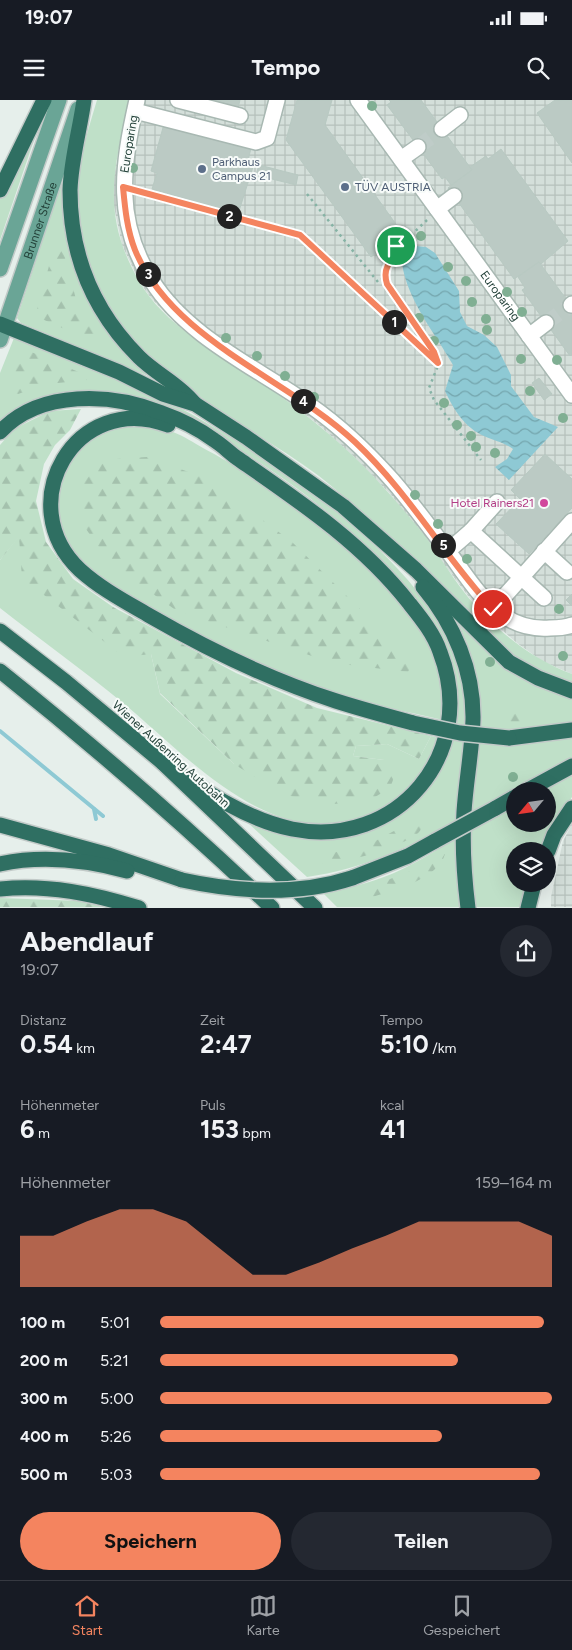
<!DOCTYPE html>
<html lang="de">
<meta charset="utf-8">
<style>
:root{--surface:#171b24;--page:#242831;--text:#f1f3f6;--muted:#9ea1a6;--line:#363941;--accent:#f4845f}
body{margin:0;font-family:Figtree,sans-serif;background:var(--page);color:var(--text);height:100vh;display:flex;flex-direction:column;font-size:19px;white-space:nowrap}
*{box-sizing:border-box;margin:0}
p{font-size:16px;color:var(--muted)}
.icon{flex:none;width:28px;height:28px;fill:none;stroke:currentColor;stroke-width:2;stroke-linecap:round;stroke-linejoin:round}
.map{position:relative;height:808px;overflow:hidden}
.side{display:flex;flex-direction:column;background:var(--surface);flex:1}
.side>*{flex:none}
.needle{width:32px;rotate:241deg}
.buttons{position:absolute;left:506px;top:682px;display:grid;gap:10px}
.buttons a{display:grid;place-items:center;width:50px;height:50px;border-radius:50%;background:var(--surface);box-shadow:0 5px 20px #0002;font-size:25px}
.pin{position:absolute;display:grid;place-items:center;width:42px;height:42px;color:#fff;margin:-21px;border:2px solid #fff;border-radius:50%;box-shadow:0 1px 5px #0007}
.km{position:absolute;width:25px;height:25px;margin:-12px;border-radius:50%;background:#222;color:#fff;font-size:14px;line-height:25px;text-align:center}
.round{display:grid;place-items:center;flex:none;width:52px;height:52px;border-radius:26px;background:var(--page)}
.overview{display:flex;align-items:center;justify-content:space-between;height:85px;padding:0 20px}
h1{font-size:28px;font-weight:700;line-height:38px}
.stats{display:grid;grid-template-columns:repeat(3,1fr);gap:8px;height:85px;padding:5px 20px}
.stats div{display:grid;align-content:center}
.stats b{font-size:25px;font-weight:700}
.stats small{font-size:14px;font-weight:400}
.stats p{font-size:14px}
.chart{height:140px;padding:10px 20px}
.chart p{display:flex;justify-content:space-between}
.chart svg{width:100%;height:90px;margin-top:5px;fill:var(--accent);opacity:.7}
.button{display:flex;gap:10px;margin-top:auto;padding:10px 20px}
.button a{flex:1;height:58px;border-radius:30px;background:var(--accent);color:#111;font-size:20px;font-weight:700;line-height:58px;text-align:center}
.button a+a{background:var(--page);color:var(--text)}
ul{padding:0 20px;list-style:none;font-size:16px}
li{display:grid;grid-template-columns:80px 60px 1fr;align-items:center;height:38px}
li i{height:12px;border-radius:6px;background:var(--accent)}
.status{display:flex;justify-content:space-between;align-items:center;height:35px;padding:0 25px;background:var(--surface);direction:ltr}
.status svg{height:14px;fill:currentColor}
header{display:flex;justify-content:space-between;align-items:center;height:65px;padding:0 20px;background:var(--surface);font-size:22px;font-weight:700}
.tabs{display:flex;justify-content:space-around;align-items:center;height:70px;border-top:1px solid var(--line);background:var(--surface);font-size:14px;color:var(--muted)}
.tabs a{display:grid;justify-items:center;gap:2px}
.tabs .selected{color:var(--accent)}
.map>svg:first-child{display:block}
</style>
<div class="status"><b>19:07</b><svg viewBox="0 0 49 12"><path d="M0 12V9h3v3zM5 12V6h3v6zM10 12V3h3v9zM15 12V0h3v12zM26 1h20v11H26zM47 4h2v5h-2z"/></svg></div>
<header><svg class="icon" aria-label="menu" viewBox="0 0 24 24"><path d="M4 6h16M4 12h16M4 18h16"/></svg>Tempo<svg class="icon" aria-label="search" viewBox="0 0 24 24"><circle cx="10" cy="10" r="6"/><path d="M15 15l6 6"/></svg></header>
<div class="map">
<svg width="572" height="808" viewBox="0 0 572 808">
<defs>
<pattern id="industrial-grid" width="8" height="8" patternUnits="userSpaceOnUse" patternTransform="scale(1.25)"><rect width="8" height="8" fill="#d4dfda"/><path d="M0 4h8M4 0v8" fill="none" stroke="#b6c1bc"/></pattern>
<pattern id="forest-firs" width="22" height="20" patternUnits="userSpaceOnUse" patternTransform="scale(1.25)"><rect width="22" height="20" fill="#bfe0c8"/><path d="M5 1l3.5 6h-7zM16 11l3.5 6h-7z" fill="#a4c1ad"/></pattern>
<pattern id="water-waves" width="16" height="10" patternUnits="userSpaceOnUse" patternTransform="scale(1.25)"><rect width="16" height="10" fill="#8ec9d4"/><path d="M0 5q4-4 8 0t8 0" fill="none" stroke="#74a5ad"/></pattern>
</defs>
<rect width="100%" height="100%" fill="#e6efeb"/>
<g fill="url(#industrial-grid)">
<path d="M130 0H572V574L542 561 517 543 478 509 392 396 353 356 319 325 268 287 179 227 151 198 140 183 122 145 113 102 114 76Z"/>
<path d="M572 724V807H551V797L563 741Z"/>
</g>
<g fill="#bfe0c8">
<path d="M97 0H130C113 69 101 115 139 181 167 230 224 255 268 287 285 299 302 312 318 325 357 356 390 393 421 431 437 451 449 473 464 492 491 527 531 559 572 574V584L537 570 514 555C448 497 388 431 319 376 294 357 266 341 240 324 146 261 64 200 79 73 82 48 90 24 97 0Z"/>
<path d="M34 40 0 140V99Z"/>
<path d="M62 81 66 83C66 121 67 161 87 196 101 219 130 249 148 271L146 275 21 223 17 218Z"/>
<path d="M14 238C56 254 99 270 140 288 244 336 437 461 464 579 473 622 461 678 456 722 408 748 362 769 307 777L247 722C275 731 304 741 334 738 342 738 349 735 356 733 438 711 479 627 447 549 418 477 300 384 234 347 214 336 193 327 173 318 158 311 143 301 128 296 83 282 38 297 0 321V273Z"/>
<path d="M132 324C145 327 161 328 173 332 184 336 194 343 203 348 274 385 401 479 433 553 443 574 443 597 443 620 408 612 373 605 340 594 272 574 208 541 147 506 119 489 81 471 65 440 55 422 55 397 62 378 69 357 87 335 110 327 116 325 125 325 132 324Z"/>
<path d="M19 436 151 554 160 594 234 664 384 660 353 656 356 646 387 644 419 659 431 636 439 638C428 670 408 694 377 710 280 762 191 659 123 603 83 570 41 540 0 508V460Z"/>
<path d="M456 520 572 597V624L516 630 477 627C481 589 475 554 456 520Z"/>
<path d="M572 636V659L470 715 476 642 512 645Z"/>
<path d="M572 675V697L550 729 541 751H515V784H527L521 807H474L470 731 515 706V724H548V691H543Z"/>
<path d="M457 736 461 807H337L322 792C374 786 414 767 457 736Z"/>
</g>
<g fill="url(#forest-firs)">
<path d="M59 144 63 150 77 203 101 239 94 242 42 219 37 209 54 148Z"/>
<path d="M29 251 81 273 87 280 48 284 18 294 10 291 19 257Z"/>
<path d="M81 309 70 330 55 345 44 364 36 401 46 442 73 479 113 507 236 573 317 608 431 636 419 659 387 644 356 646 353 656 384 660 396 672 390 688 370 700 334 704 284 695 234 664 160 593 151 554 124 557 22 478 19 437 0 460V345L14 329 50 311Z"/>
<path d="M147 357 208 379 292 442 414 562 408 572 333 563 177 511 111 464 81 422 80 388 101 360Z"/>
<path d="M523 611 534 618C524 625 514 625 504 622L509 613Z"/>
<path d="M515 711V724H524L517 732 509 725 510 713Z"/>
<path d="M418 718 424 724C422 727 420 732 417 734 401 747 340 765 320 764L327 754 368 745Z"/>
<path d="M445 754C438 780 387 793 364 799L358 795 362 790 418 768 435 755Z"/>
<path d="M0 798 80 801 103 807H0Z"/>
</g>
<path fill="url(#water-waves)" d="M416 146 426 147 435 153 459 191 460 212 467 226 484 235 497 247 511 275V286L534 317 558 327 509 380 495 367 507 359 513 349C504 342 494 341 484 336 464 327 454 310 445 291L453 265C435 233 407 200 402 163Z"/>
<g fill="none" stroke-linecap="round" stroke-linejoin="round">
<g stroke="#8ec9d4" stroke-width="4">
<path d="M0 631 103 716"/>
<path d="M94 709 96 719"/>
</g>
</g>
<g fill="#bbcac4" stroke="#b8c9c2">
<path d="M208 0H240L238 8Z"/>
<path d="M297 0H332L325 25 403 134 371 157 286 40Z"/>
<path d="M389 0H421L472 70 451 85 445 77 442 79 387 5 391 2Z"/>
<path d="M555 0H572V63L537 13Z"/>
<path d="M164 24 251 48 247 65 253 67 238 114 152 89 157 73 151 71Z"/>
<path d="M501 49 568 141 541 164 539 162 514 179 448 88 472 70 470 67 486 56 488 59Z"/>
<path d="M259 65 298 75 296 85 256 75Z"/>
<path d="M539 162 572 207V254L570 256 522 190 525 188 518 177Z"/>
<path d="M539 278 552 294 544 300 532 283Z"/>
<path d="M545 354 572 379V408L529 454 496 424 520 399 511 390Z"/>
<path d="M572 494V506L566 500Z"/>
</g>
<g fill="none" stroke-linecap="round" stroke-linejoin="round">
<g stroke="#bfccc8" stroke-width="15" stroke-dasharray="15 8" stroke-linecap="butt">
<path d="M418 47 442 29"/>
<path d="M546 223 571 205"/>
</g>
<g stroke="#a8b8b2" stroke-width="18">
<g id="minor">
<path d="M137 0C122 66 114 121 152 181 188 238 258 268 311 306 341 327 368 353 392 380 412 403 431 429 450 454 476 489 500 532 550 528 557 528 565 528 572 525"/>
<path d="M178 0 240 16"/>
<path id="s1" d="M358 0 572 295"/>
<path d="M135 11 256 42 267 38 277 0"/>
<path d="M442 29 460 15"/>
<path d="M401 59 418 47"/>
<path d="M437 109 454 96"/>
<path d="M571 205 572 204"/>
<path d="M529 236 546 223"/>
<path d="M497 402 471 431 544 498"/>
<path d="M448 451 471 431"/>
<path d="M544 451 567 472"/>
<path d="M493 509 572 421"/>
</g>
</g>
<g stroke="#c2cac8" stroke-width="18">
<g id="major">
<path d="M0 169 59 0"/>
<path id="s2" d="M0 240 78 9"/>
</g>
</g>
<g stroke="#c2cac8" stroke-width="18">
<g id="highway">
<path d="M84 0C80 29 71 60 70 90 70 155 93 211 139 257 156 274 179 284 194 303"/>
<path d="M0 90 44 0"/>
<path d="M0 224 119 272 163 294 195 304 246 337 343 406 416 470 509 562 538 578 572 591"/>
<path d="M168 325C76 290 10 404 80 470 101 489 126 502 150 516 209 550 271 580 336 601 361 609 387 616 413 623"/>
<path d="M0 332C40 289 112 293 162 313 179 319 199 329 214 340 222 345 229 352 237 358 299 401 362 443 409 503 421 518 434 534 440 552 479 653 397 750 292 729 244 719 202 689 162 662"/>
<path d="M423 487C454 524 474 571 473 620 472 651 466 681 464 712 462 744 464 776 468 808"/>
<path d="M0 531 66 582 162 662 315 808"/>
<path d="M0 571C95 647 184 724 272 808"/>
<path d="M509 638 572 630"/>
<path d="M526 691 572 666"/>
<path d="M494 709 515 697"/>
<path d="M0 725 109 755 182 780"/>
<path d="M548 751 554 735 572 708"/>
<path d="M0 764C42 755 86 760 127 771"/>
<path d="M352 778 408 756 435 741"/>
<path d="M0 789C48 784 94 794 139 808"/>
<path d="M528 808 534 784"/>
</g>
</g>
<g stroke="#86b3a5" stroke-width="2.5" stroke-dasharray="2.5 4" stroke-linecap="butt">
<path d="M139 91 300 135 439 263"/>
<path d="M307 94 378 182 385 177"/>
<path d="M427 120 405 141 402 139 396 146 401 150 387 165 385 177 437 257 439 263 429 288 434 300 481 360"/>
</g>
<use href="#minor" stroke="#fff" stroke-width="15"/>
<use href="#major" stroke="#6aa596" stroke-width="15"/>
<use href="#highway" stroke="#2f6f62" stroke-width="15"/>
<g stroke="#c2cac8" stroke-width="18" stroke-linecap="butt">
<g id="highway-bridge">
<path d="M413 623 460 633 509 638"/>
<path d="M435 741 494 709"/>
<path d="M182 780C237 792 297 796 352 778"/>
</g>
</g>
<use href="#highway-bridge" stroke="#2f6f62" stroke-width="15"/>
</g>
<g fill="#80af93">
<circle cx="372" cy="6" r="5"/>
<circle cx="133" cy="68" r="5"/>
<circle cx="421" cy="136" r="5"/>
<circle cx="448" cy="167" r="5"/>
<circle cx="466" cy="181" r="5"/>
<circle cx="507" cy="192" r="5"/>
<circle cx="472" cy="202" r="5"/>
<circle cx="522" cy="212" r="5"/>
<circle cx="419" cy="218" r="5"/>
<circle cx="486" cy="219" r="5"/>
<circle cx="487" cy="230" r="5"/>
<circle cx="226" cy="238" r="5"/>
<circle cx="434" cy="241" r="5"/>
<circle cx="257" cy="256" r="5"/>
<circle cx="521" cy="259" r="5"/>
<circle cx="557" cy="260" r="5"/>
<circle cx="285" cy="276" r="5"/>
<circle cx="530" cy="291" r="5"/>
<circle cx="314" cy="297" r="5"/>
<circle cx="444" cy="303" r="5"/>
<circle cx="563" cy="318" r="5"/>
<circle cx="457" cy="325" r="5"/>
<circle cx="471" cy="336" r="5"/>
<circle cx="476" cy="347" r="5"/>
<circle cx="495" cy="353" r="5"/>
<circle cx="415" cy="395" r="5"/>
<circle cx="438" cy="424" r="5"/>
<circle cx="467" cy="459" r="5"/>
<circle cx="559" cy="509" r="5"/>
<circle cx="563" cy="556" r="5"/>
<circle cx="490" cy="562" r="5"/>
<circle cx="513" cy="677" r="5"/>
</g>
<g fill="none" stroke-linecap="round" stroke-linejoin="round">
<g stroke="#fff" stroke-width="10">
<path id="route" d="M396 146 401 150C390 161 382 168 387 184L434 252 438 263 300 135 123 87C125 108 127 130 135 150 172 240 287 278 355 342 409 393 444 456 493 509"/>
</g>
<use href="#route" stroke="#f4845f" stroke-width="6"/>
</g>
<g fill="#5c6f8a" stroke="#f7fbf9" stroke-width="2">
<circle cx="202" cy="69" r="5"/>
<circle cx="345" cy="87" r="5"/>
</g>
<circle fill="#d1479c" stroke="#f7fbf9" stroke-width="2" cx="544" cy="403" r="5"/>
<g text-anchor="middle" stroke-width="4" stroke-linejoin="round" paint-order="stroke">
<g font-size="12" fill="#24423a" stroke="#f7fbf9">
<text transform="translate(129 44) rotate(-81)" y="4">Europaring</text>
<text dy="4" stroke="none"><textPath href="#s2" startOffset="126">Brunner Straße</textPath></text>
<text dy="4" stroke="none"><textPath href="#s1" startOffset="242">Europaring</textPath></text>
<text transform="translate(171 654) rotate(42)" y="4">Wiener Außenring Autobahn</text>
</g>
<g font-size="12" fill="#4e5e75" stroke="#f7fbf9" text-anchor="start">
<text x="212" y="66">Parkhaus<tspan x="212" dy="14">Campus 21</tspan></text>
<text x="355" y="91">TÜV AUSTRIA</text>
</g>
<g font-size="12" fill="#b23c85" stroke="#f7fbf9" text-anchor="end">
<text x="534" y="407">Hotel Rainers21</text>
</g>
</g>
</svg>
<div class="buttons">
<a><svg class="needle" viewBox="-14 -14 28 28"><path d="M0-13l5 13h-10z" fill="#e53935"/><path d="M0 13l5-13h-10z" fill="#9ea1a6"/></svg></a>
<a><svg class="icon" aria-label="layers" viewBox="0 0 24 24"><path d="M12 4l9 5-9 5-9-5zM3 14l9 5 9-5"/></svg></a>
</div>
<div class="pin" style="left:396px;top:146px;background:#1e9e55"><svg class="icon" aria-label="arrive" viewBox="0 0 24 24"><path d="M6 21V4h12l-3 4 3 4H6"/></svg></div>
<div class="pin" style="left:493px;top:509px;background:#d93025"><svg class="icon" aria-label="check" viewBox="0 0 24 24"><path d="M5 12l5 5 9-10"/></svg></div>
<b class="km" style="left:394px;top:222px">1</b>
<b class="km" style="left:229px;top:116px">2</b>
<b class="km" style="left:148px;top:174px">3</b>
<b class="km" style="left:303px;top:301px">4</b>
<b class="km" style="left:443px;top:445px">5</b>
</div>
<section class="side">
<div class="overview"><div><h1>Abendlauf</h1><p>19:07</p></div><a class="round"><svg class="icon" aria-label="share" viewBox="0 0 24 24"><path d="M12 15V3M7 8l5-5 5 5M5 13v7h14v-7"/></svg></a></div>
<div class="stats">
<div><p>Distanz</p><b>0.54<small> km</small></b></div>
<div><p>Zeit</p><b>2:47</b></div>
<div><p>Tempo</p><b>5:10<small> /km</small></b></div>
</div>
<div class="stats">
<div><p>Höhenmeter</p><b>6<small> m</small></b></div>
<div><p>Puls</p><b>153<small> bpm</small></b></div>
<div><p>kcal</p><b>41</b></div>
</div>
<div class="chart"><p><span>Höhenmeter</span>159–164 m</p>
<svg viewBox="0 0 160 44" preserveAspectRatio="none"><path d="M0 44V19L10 19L20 12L30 6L40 6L50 12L60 25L70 38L80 38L90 32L100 25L110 19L120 12L130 12L140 12L150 12L160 19V44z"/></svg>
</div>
<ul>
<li><b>100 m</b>5:01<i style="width:98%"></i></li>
<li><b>200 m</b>5:21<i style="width:76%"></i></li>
<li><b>300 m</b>5:00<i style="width:100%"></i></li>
<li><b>400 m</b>5:26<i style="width:72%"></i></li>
<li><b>500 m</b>5:03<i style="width:97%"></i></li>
</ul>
<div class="button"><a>Speichern</a><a>Teilen</a></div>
</section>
<nav class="tabs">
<a class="selected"><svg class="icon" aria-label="home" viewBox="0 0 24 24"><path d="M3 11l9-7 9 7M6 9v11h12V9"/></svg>Start</a>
<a><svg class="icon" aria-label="map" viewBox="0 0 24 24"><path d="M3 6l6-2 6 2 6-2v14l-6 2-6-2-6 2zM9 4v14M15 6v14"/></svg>Karte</a>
<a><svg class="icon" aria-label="saved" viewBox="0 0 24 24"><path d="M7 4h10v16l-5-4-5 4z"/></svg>Gespeichert</a>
</nav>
